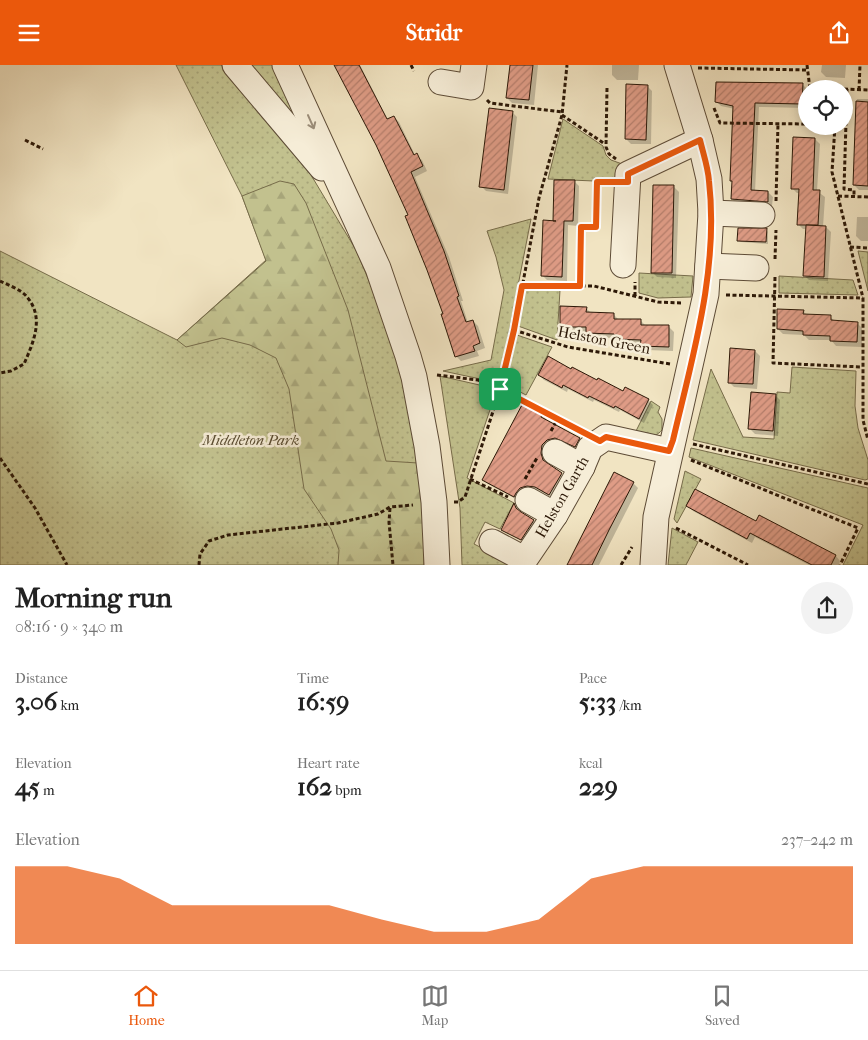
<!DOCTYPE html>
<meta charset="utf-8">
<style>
:root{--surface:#fff;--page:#f2f2f2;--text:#222;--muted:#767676;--line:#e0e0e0;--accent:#ea580c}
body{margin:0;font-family:"IM FELL French Canon",serif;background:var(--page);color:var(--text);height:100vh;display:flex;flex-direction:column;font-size:19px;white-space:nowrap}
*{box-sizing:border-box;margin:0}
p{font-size:16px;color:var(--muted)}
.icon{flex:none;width:28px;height:28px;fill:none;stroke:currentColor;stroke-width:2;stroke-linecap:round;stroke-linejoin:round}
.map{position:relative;height:500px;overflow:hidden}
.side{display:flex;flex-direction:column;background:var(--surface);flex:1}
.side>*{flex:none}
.fabs{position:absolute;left:798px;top:15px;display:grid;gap:10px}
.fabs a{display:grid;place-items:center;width:55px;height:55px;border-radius:50%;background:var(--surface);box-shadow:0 2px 12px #0003;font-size:25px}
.pin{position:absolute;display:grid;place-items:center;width:42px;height:42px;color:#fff;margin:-21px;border-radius:10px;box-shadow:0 2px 8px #0006}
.round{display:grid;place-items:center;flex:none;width:52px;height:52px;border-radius:26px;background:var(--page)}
.overview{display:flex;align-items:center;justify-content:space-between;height:85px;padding:0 15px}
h1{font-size:28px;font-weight:700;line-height:38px}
.figures{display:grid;grid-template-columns:repeat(3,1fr);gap:8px;height:85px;padding:5px 15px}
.figures div{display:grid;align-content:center}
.figures b{font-size:25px;font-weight:700}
.figures small{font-size:14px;font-weight:400}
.figures p{font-size:14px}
.chart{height:140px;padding:10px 15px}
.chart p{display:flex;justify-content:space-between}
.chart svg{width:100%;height:90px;margin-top:5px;fill:var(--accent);opacity:.7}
header{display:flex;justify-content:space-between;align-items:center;height:65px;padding:0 15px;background:var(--accent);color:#fff;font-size:22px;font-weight:700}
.menu{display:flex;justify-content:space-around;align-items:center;height:70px;border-top:1px solid var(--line);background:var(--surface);font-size:14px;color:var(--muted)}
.menu a{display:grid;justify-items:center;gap:2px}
.menu .selected{color:var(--accent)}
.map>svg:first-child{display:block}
</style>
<header><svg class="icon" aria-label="menu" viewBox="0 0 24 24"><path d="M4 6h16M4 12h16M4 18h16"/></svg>Stridr<svg class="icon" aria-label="share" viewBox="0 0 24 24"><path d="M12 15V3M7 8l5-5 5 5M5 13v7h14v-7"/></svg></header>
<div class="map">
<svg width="868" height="500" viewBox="0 0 868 500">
<defs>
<pattern id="grass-dots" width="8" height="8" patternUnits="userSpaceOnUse" patternTransform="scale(1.25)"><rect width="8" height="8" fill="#c2c18e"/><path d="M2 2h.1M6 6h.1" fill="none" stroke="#a7a579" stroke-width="1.8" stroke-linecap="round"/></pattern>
<pattern id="forest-firs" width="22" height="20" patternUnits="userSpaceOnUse" patternTransform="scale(1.25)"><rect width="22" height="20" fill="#c2c18e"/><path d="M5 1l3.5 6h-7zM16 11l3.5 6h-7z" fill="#a7a579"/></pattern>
<pattern id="building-hatch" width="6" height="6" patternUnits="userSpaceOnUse" patternTransform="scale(1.25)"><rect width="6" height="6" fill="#df9c86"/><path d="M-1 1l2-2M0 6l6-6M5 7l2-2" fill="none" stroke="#b57e6c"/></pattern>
</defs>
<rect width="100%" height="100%" fill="#f1e4c2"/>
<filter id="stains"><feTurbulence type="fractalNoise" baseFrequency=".004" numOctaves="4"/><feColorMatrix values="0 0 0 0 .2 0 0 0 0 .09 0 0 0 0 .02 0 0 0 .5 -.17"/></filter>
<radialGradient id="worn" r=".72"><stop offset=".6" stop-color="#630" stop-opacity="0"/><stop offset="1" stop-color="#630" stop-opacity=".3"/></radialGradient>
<g fill="url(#grass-dots)" stroke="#776c4a">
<path d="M176 0H221L311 110 356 185 388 261 405 327 418 398 424 500H0V186L177 275 266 195 242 131Z"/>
<path d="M248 0H273L298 48 294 53Z"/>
<path d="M563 54 603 81 606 90 611 95 628 101 619 113H594V116L548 114Z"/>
<path d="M531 154 499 318 443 306 491 295 504 225 496 192 487 166Z"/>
<path d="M858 186 868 187V226Z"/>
<path d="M639 208 693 211 691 232 658 233 639 228Z"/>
<path d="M779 211 853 215 858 230 779 228Z"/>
<path d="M525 224 560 225 557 275 518 261Z"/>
<path d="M517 270 552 282 526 330 505 319Z"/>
<path d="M792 302 856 306 855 341 858 363 868 395V414L865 415 693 375 711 304 743 372 774 374 777 327 790 328Z"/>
<path d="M440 311 497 324 467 413 514 438 500 464 485 457 474 479 516 500H462L460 443Z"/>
<path d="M651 336 660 342 658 347 662 354V365C653 375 646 372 634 370Z"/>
<path d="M691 383 868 423V500H843L863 460 689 392Z"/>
<path d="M685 406 701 414 677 458 674 454Z"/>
<path d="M672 463 698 477 686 500H668Z"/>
</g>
<path fill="url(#forest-firs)" stroke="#776c4a" d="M280 116 294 119 306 138 348 245 386 396 418 398 425 453 424 500H338L339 485 331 464 304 424 289 324 276 293 250 280 222 273 186 282 177 275 266 196 242 131Z"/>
<g fill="#0003">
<path d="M335 0H360L388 55 394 52 399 57 415 90 422 95 427 106 415 112 449 192 463 236H461L468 258 473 256 478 261 485 283 477 286 479 291 461 296 456 291 444 249 410 151 377 80Z"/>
<path d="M511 0H538L534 40 512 38 507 33Z"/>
<path d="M612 0H639L638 15H617L612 10Z"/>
<path d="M822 0H846L845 13 826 12 821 7Z"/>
<path d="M802 19 807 24 806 43 759 42 755 127H768L773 132 772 141 737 139 732 134 733 118 731 116 735 44 721 41 717 37Z"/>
<path d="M647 21 652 26 651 79H631L626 74Z"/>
<path d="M857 34H868V125H859L854 120Z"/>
<path d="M512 47 517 52 508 129 486 126 481 121Z"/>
<path d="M815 74 820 79 817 126 825 132 823 162H826L831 167 828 216 809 215 804 210 807 164H803L798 159 800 128H797L792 123Z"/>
<path d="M574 116 579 121 578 161 568 160 567 216 547 215 542 210 556 157Z"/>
<path d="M674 122 679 127 676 213 657 212 652 207Z"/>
<path d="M857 152H868V176H861L856 171Z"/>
<path d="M766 164 768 167V179L741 177 738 175Z"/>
<path d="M586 243 592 249 614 250 619 255 641 256 646 261 669 262 674 267 673 286 647 285 642 280 620 279 615 273 592 272 587 267 566 266 561 261Z"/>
<path d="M803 246 808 251 830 252 836 257 857 258 862 263V282L836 281 831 275H809L804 270 783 269 778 264Z"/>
<path d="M755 286 760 291 757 324 734 322 729 317Z"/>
<path d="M572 306 623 328 648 335 653 340 644 358 620 345 619 347 594 335 593 337 568 324 567 327 544 315 539 310Z"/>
<path d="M775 330 780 335 778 371 755 369 750 364Z"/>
<path d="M542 349 546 353 545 356 580 374 584 378 579 385 560 376 544 393 546 398 566 413 554 434 540 426 532 424 518 435 488 419 484 415Z"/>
<path d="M633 418 638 423 599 500H568Z"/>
<path d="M515 440 520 448 536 458 523 476 502 465Z"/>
<path d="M688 441 757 457 760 452 836 491 840 496 839 500H809L755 472 752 478 693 446Z"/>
</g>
<g fill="url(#building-hatch)" stroke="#2c1807">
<path d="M334 0H359L387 54 394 51 414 90 417 88 423 101 411 107 444 186 459 231 457 232 466 257 473 255 480 278 473 281 475 286 455 292 441 249H443L427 205 405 151 408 150 376 80Z"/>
<path d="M510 0H533L529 35 506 33Z"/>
<path d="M716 17 803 18 802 39 755 38 751 125 768 126V137L731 134 732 116H730L733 41 715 37Z"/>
<path d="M626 19 648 20 646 75 625 74Z"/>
<path d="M856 36 868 37V121L853 120Z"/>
<path d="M489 43 513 46 504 125 479 122Z"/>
<path d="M793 72 815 73 813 125H820L818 160H797L799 124H791Z"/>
<path d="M554 115H575L573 156H564L562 212 541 211 543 155 556 156H553Z"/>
<path d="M653 120H674L672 208H651Z"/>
<path d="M806 160 826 161 824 212 803 211Z"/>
<path d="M738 163H767L766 177 737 176Z"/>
<path d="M560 241 587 242 586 247 614 248V254H641V260H669V282L640 281 641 275 614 274V269L586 268V262H560Z"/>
<path d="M777 244 804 245 803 249 831 250V255L858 257 857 277 830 276V271L803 270V266L777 264Z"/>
<path d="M730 283 755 285 753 319 728 318Z"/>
<path d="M548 291 571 304 572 302 597 315 598 313 623 326 625 322 649 334 639 354 615 341 614 343 589 331 588 333 563 320 562 323 538 310Z"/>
<path d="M751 327 776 329 773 366 748 364Z"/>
<path d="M523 338 543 348 541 352 580 373 575 382 555 373 547 375 542 380 541 388 543 395 562 408 549 430 535 422 527 421 520 423 516 428 514 432 482 415Z"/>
<path d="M614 407 634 417 609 465 592 500H567Z"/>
<path d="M695 424 756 456 759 450 836 490 831 500H812L750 468 747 474 686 441Z"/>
<path d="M514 438 516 443 521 447 534 455 521 475 501 465Z"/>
</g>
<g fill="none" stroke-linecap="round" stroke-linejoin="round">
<g stroke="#5d4b36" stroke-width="27">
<g id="minor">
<path d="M235 0 322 103"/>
<path d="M285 0 378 203 408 291 414 312 427 381 434 437 437 500"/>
<path d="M441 17 471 22 474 0"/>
<path d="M711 148 762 150"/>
<path d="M623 200 628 109 700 75"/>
<path d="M708 201 756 203"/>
<path d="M555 387 582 402"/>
<path d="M528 435 555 450"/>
<path d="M492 477 524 494"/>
<path d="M521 500 555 450 582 402 590 383 606 372 669 386"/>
<path d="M653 500 656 452 706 229 711 148 709 114 700 75 677 0"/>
</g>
</g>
<g stroke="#2c1807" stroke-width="3" stroke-dasharray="4 2.5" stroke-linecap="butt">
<path d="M411 0 414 6"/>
<path d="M807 0 810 24"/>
<path d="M698 3 808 5"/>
<path d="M607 23 606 82 609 89 616 94"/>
<path d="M810 23 833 24"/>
<path d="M844 24 868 25"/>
<path d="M847 24 844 124 854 125V132"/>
<path d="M859 25 860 0"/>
<path d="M487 35 490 38 562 47"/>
<path d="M714 43 720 58 806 59"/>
<path d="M562 50 605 79"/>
<path d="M835 61 832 107 863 233V355L868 375"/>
<path d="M25 75 43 84"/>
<path d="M838 131 868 132"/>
<path d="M776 136 778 58"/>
<path d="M850 182 868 183"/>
<path d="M775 194 776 165"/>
<path d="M775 212 773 298 862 302"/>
<path d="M0 216C8 220 22 225 27 232 45 253 33 278 24 299L11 306 0 308"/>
<path d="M523 221H594L658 237 682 238"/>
<path d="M580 221 581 162H596L597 117H607"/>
<path d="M726 230 863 233"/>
<path d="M635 231V217"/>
<path d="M514 265 568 282 670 299"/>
<path d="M437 310 478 315 503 325 580 365"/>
<path d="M551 366 558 353"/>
<path d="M693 379 868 419"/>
<path d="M0 393 35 443 67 500"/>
<path d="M691 395 858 463 840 500"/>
<path d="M470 414 508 432"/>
<path d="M525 414 537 393"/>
<path d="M454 437H458L465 432 502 319 514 265 539 133 562 50 567 0"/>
<path d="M390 443 389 457 393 500"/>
<path d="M676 463 748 500"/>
<path d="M199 500 200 489 209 476 228 470 338 458 378 449 390 442 413 440"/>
<path d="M621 500 632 482"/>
</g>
<use href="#minor" stroke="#f6edd7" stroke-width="25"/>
</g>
<defs><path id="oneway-shaft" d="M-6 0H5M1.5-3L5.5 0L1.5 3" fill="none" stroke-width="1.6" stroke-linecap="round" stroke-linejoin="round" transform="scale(1.25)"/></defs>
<use stroke="#9b8d79" href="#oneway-shaft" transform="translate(311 57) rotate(66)"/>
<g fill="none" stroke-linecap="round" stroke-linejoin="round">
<g stroke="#fff" stroke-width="10">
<path id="route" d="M700 75C703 88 708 102 709 116 719 203 693 290 673 375L669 386 606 372 600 376 500 324 514 265 522 221H580L581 162H596L597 117H628V109Z"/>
</g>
<use href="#route" stroke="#ea580c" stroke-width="6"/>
</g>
<g text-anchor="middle" stroke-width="5" stroke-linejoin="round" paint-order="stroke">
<g font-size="15" fill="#2c1807" stroke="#f6edd7">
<text transform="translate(604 275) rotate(11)" y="5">Helston Green</text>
<text transform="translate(562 432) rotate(-60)" y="5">Helston Garth</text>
</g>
<g font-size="15" font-style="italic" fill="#594b30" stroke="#f6edd7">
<text x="251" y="380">Middleton Park</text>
</g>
</g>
<rect width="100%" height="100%" filter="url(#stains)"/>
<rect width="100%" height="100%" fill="url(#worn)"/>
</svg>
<div class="fabs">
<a><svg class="icon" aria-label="locate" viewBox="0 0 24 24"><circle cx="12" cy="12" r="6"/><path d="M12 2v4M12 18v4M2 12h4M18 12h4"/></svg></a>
</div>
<div class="pin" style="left:500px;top:324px;background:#1e9e55"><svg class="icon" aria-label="arrive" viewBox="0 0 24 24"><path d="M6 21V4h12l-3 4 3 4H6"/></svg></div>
</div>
<section class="side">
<div class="overview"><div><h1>Morning run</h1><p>08:16 · 9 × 340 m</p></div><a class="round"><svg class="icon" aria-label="share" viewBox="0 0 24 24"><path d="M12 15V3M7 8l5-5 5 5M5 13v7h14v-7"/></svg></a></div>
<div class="figures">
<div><p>Distance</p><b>3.06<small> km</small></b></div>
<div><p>Time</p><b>16:59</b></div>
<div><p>Pace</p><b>5:33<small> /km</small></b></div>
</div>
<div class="figures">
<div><p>Elevation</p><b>45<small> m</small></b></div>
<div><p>Heart rate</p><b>162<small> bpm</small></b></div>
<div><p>kcal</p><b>229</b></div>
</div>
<div class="chart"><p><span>Elevation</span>237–242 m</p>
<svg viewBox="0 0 160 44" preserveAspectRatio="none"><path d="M0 44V6L10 6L20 12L30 25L40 25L50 25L60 25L70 32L80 38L90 38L100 32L110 12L120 6L130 6L140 6L150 6L160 6V44z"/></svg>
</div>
</section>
<nav class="menu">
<a class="selected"><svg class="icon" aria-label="home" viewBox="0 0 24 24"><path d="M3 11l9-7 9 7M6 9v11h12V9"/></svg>Home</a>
<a><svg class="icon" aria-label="map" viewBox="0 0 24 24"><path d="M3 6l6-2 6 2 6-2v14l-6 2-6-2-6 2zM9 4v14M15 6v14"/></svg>Map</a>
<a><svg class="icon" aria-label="saved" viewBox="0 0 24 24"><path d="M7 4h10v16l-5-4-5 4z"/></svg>Saved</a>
</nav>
